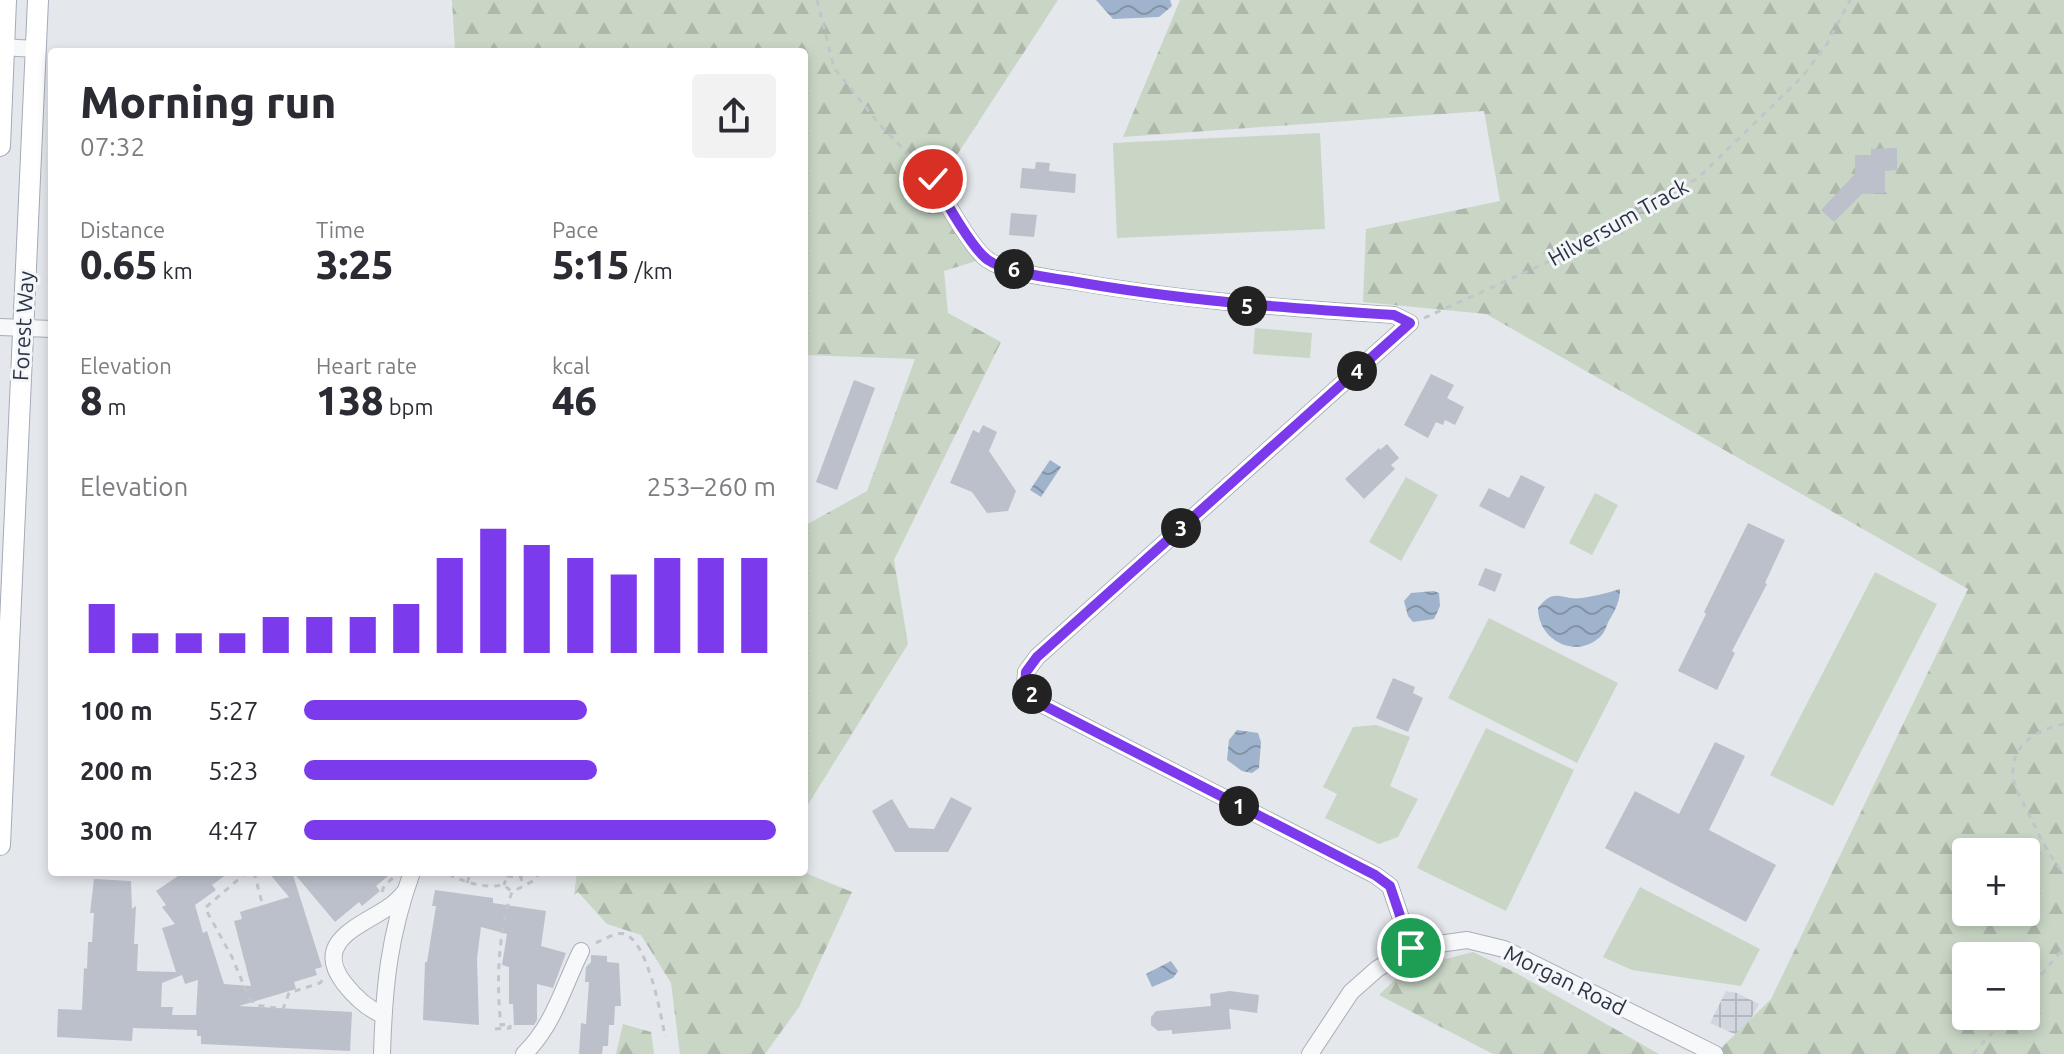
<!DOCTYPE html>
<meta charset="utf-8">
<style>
:root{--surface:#fff;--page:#f2f2f3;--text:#2b2b33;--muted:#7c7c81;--accent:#7c3aed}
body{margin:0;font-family:Ubuntu,sans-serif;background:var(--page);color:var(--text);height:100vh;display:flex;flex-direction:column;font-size:30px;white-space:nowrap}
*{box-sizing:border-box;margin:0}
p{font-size:26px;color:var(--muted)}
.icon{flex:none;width:44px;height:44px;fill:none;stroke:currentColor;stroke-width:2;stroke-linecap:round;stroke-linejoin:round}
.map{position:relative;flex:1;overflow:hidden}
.panel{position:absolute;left:48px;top:48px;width:760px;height:828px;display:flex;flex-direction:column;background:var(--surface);border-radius:8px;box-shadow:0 4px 12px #0003}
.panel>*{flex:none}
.buttons{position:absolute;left:1952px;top:838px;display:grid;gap:16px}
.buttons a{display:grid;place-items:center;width:88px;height:88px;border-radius:8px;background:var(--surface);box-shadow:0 4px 12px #0003;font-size:40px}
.pin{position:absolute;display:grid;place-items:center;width:68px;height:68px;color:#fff;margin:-34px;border:4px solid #fff;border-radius:50%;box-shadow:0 2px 8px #0007}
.km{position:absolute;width:40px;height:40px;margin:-20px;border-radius:50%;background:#222;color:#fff;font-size:22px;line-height:40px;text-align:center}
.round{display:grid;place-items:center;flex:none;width:84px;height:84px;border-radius:8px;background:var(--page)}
.headline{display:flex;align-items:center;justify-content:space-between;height:136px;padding:0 32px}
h1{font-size:44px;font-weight:800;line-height:60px}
.metrics{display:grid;grid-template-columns:repeat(3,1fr);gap:12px;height:136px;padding:8px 32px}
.metrics div{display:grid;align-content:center}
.metrics b{font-size:40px;font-weight:800}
.metrics small{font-size:22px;font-weight:400}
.metrics p{font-size:22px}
.chart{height:224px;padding:16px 32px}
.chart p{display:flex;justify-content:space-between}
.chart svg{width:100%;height:144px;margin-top:8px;stroke:var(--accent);stroke-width:6}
ul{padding:0 32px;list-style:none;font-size:26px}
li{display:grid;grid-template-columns:128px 96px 1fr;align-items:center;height:60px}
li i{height:20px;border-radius:10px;background:var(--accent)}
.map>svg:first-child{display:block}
</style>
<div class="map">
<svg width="2064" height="1054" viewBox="0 0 2064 1054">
<defs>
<pattern id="industrial-grid" width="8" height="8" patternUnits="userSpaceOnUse" patternTransform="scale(2)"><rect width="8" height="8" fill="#d2d6de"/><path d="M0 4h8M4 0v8" fill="none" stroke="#b4b8c0"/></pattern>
<pattern id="forest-firs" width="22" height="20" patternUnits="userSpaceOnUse" patternTransform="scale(2)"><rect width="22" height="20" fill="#c9d6c5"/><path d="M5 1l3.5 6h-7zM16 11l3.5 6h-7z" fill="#adb8ab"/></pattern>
<pattern id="water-waves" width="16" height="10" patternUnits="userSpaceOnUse" patternTransform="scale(2)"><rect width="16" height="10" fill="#9fb4cc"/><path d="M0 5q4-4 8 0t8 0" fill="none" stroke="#8293a7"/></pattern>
</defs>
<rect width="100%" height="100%" fill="#e4e7ec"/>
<path fill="url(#industrial-grid)" d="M1726 991 1737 993 1759 1004 1741 1037 1710 1023Z"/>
<g fill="#c9d6c5">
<path d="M1320 133 1325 229 1117 238 1113 143Z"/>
<path d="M1255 328 1312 333 1310 358 1253 354Z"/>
<path d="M1406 477 1438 495 1401 561 1369 542Z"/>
<path d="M1595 493 1618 505 1592 555 1569 543Z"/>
<path d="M1875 572 1937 604 1833 806 1770 775Z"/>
<path d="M1489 618 1618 683 1577 763 1448 698Z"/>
<path d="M1376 725 1410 737 1390 786 1418 799 1398 837 1379 844 1325 818 1337 794 1323 787 1353 727Z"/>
<path d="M1486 728 1574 770 1506 911 1417 868Z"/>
<path d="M1640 887 1760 949 1741 986 1632 970 1603 957Z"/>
</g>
<g fill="url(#forest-firs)" fill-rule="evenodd">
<path d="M452 0H1058L940 181 989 257 944 271 948 313 1001 342 894 560 908 644 804 811V526L867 491 915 359 804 355V52H455Z"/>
<path d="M1180 0H2064V1054H1715L1771 999 1968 589 1486 314 1363 302 1366 229 1500 201 1484 111 1123 137ZM1966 852H2026V912H1966ZM1966 956H2026V1016H1966Z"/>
<path d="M577 872H803L852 892 799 1007 765 1054H680L671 983 641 935 607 924 578 892 574 895Z"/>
<path d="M1473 952 1518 974 1659 1054H1493L1379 995 1406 969Z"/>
<path d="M623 1024 651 1032 654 1054H616Z"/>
</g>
<g fill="url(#water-waves)">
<path d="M1096 0H1170L1172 6 1159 17 1113 19Z"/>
<path d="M1050 460 1061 467 1041 497 1030 490Z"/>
<path d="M1620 589C1620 600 1616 609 1610 619 1606 625 1606 631 1601 636 1577 660 1538 641 1538 608 1555 586 1561 601 1582 598 1595 596 1608 593 1620 589Z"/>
<path d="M1434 591 1439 593 1440 606 1434 619 1413 622 1408 616 1404 601 1411 593Z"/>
<path d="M1237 730 1258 733 1261 742 1259 768 1252 773 1242 771 1227 760 1229 740Z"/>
<path d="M1171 961 1178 971 1173 978 1152 987 1146 974Z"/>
</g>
<g fill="#bbc0ca" fill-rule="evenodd">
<path d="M1897 148V170L1885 171V193L1862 194 1834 222 1821 210 1855 174V155H1871V149Z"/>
<path d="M1036 162 1050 163 1049 171 1076 174 1075 193 1020 188 1022 168 1035 169Z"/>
<path d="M1011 213 1037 215 1034 237 1009 235Z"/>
<path d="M1431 374 1454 385 1447 398 1464 407 1455 425 1445 420 1443 425 1436 422 1428 438 1404 425Z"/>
<path d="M854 380 875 388 837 490 816 482Z"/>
<path d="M983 425 997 432 989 451 1016 491 1008 511 987 513 972 492 950 483 973 430 979 433Z"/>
<path d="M1387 444 1399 458 1391 465 1395 469 1364 499 1345 479 1379 448 1380 450Z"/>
<path d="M1521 475 1545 487 1524 529 1479 506 1489 488 1509 498Z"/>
<path d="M1748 523 1785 540 1765 583 1767 584 1732 651 1735 653 1717 690 1678 671 1706 614 1704 612Z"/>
<path d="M1485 568 1502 574 1495 592 1478 585Z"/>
<path d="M1393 678 1415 687 1413 693 1423 698 1408 732 1376 718Z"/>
<path d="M1715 742 1745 756 1709 830 1776 865 1746 922 1605 848 1635 791 1679 814Z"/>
<path d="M951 797 972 808 948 852H895L872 811 892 799 909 828 934 829Z"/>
<path d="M184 872H230L212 885 216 890 195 905 203 933 207 931 224 984 251 986 234 921 242 919 240 912 289 897 268 872H292L322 967 315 969 317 975 294 982 296 989 239 1006 352 1012 350 1051 201 1044V1036H197V1030L133 1028 132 1041 57 1037 58 1009 82 1010 84 968 87 969 88 942H92L94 913H90L94 879 131 881 132 909 136 906 134 944H138L137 971 176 972 162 928 175 924 162 907 166 905 156 891ZM182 975 185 984 198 980 196 1015H172L173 1007H161L162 983Z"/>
<path d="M293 872H393L376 886 380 891 362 906 359 902 335 922Z"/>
<path d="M435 890 493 898V903L546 911 541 946 566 953 553 988 537 984V1020L534 1025H514L513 1004H509V967L502 965 507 934 481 927 477 958 479 1025 423 1020 425 962H427L436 906H432Z"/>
<path d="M591 955 607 956V962L619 963 621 1006H615L614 1025H609L608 1046H603L602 1054H579L581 1023 586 1024 589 982H585L586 967 591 962Z"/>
<path d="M1230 991 1259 995 1257 1013 1229 1009 1231 1029 1172 1034V1030L1158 1031 1151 1025V1017L1156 1011 1211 1006 1210 994Z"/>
</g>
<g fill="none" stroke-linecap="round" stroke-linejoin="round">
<g stroke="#a9aeb7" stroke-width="18">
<g id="minor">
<path d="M0 47 36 49"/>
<path d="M933 179C943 197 973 250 988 260 1005 272 1049 278 1071 281 1180 300 1283 308 1394 315L1410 323 1037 657 1026 672 1025 687 1045 706 1375 875 1390 886 1411 948"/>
<path d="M0 327 52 329"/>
<path d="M383 1015C368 1009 354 996 344 983 311 940 364 925 390 906 395 903 400 897 404 893"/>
<path d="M382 1054C384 986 389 936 412 872"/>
<path d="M524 1054C554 1025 563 987 581 951"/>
<path d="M1310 1054 1351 992 1377 969 1411 948 1467 940 1504 949 1715 1054"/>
</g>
</g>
<g stroke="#a3abb8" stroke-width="22">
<g id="major">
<path d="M0 146 6 0"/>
<path d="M0 845 38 0"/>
</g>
</g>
<g stroke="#c2c5cb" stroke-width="3" stroke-dasharray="6 6" stroke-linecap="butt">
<path d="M817 0 834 68 880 125 922 168"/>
<path d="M1424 318 1548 262 1698 178 1802 77 1827 44 1850 0"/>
<path d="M2064 724C2035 730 2007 747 2014 781 2016 792 2025 805 2029 815 2039 835 2050 857 2064 874"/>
<path d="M247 872 205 908 232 957 249 998 256 1005 283 1009 289 993 320 983 324 978"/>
<path d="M254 872 262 903"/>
<path d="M453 872 452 876C470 884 485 888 504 885L512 892"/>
<path d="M501 872 507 876 504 885"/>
<path d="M507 876 521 877 522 885"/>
<path d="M467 883 471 872"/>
<path d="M382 892 384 886 394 877"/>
<path d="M596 943C603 940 617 931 625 934 648 943 661 1014 665 1037"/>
<path d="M2026 993 2064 948"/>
<path d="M495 1029 510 1028V1024L501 1025C496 986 498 930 512 892L533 881 540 872"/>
<path d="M1973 1054 2007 1016"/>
</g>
<use href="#minor" stroke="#f7f8fa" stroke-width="16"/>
<use href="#major" stroke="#fff" stroke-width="20"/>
</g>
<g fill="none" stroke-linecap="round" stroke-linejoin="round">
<g stroke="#fff" stroke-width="16">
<path id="route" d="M933 179C943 197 973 250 988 260 1005 272 1049 278 1071 281 1178 300 1285 308 1394 315L1410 323 1037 657 1026 672 1025 687 1045 706 1375 875 1390 886 1411 948"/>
</g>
<use href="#route" stroke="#7c3aed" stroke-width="10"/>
</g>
<g text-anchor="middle" stroke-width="6" stroke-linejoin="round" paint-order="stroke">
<g font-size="22" fill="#2b3445" stroke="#f4f6f9">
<text transform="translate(1618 222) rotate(-29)" y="8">Hilversum Track</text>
<text transform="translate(23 326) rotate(-87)" y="8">Forest Way</text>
<text transform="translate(1565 980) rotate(26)" y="8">Morgan Road</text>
</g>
</g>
</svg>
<div class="buttons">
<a>+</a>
<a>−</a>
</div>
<div class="pin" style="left:1411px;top:948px;background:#1e9e55"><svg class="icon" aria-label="arrive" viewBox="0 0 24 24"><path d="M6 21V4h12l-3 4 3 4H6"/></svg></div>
<div class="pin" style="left:933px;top:179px;background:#d93025"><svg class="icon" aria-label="check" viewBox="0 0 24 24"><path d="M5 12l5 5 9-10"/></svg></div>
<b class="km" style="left:1239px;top:806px">1</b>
<b class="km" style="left:1032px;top:694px">2</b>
<b class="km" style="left:1181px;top:528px">3</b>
<b class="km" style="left:1357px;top:371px">4</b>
<b class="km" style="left:1247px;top:306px">5</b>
<b class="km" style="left:1014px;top:269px">6</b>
<section class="panel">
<div class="headline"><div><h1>Morning run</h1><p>07:32</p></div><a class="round"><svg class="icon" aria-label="share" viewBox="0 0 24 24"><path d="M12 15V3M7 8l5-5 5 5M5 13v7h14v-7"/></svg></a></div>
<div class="metrics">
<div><p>Distance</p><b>0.65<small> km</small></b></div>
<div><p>Time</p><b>3:25</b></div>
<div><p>Pace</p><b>5:15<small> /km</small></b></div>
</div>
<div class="metrics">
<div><p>Elevation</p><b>8<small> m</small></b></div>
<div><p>Heart rate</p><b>138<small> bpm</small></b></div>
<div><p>kcal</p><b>46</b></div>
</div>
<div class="chart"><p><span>Elevation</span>253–260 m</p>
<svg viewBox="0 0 160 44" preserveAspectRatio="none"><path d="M5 44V29M15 44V38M25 44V38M35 44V38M45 44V33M55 44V33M65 44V33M75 44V29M85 44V15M95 44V6M105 44V11M115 44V15M125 44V20M135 44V15M145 44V15M155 44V15"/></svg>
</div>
<ul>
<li><b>100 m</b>5:27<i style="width:60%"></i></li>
<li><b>200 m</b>5:23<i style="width:62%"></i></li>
<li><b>300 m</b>4:47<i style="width:100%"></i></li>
</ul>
</section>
</div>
